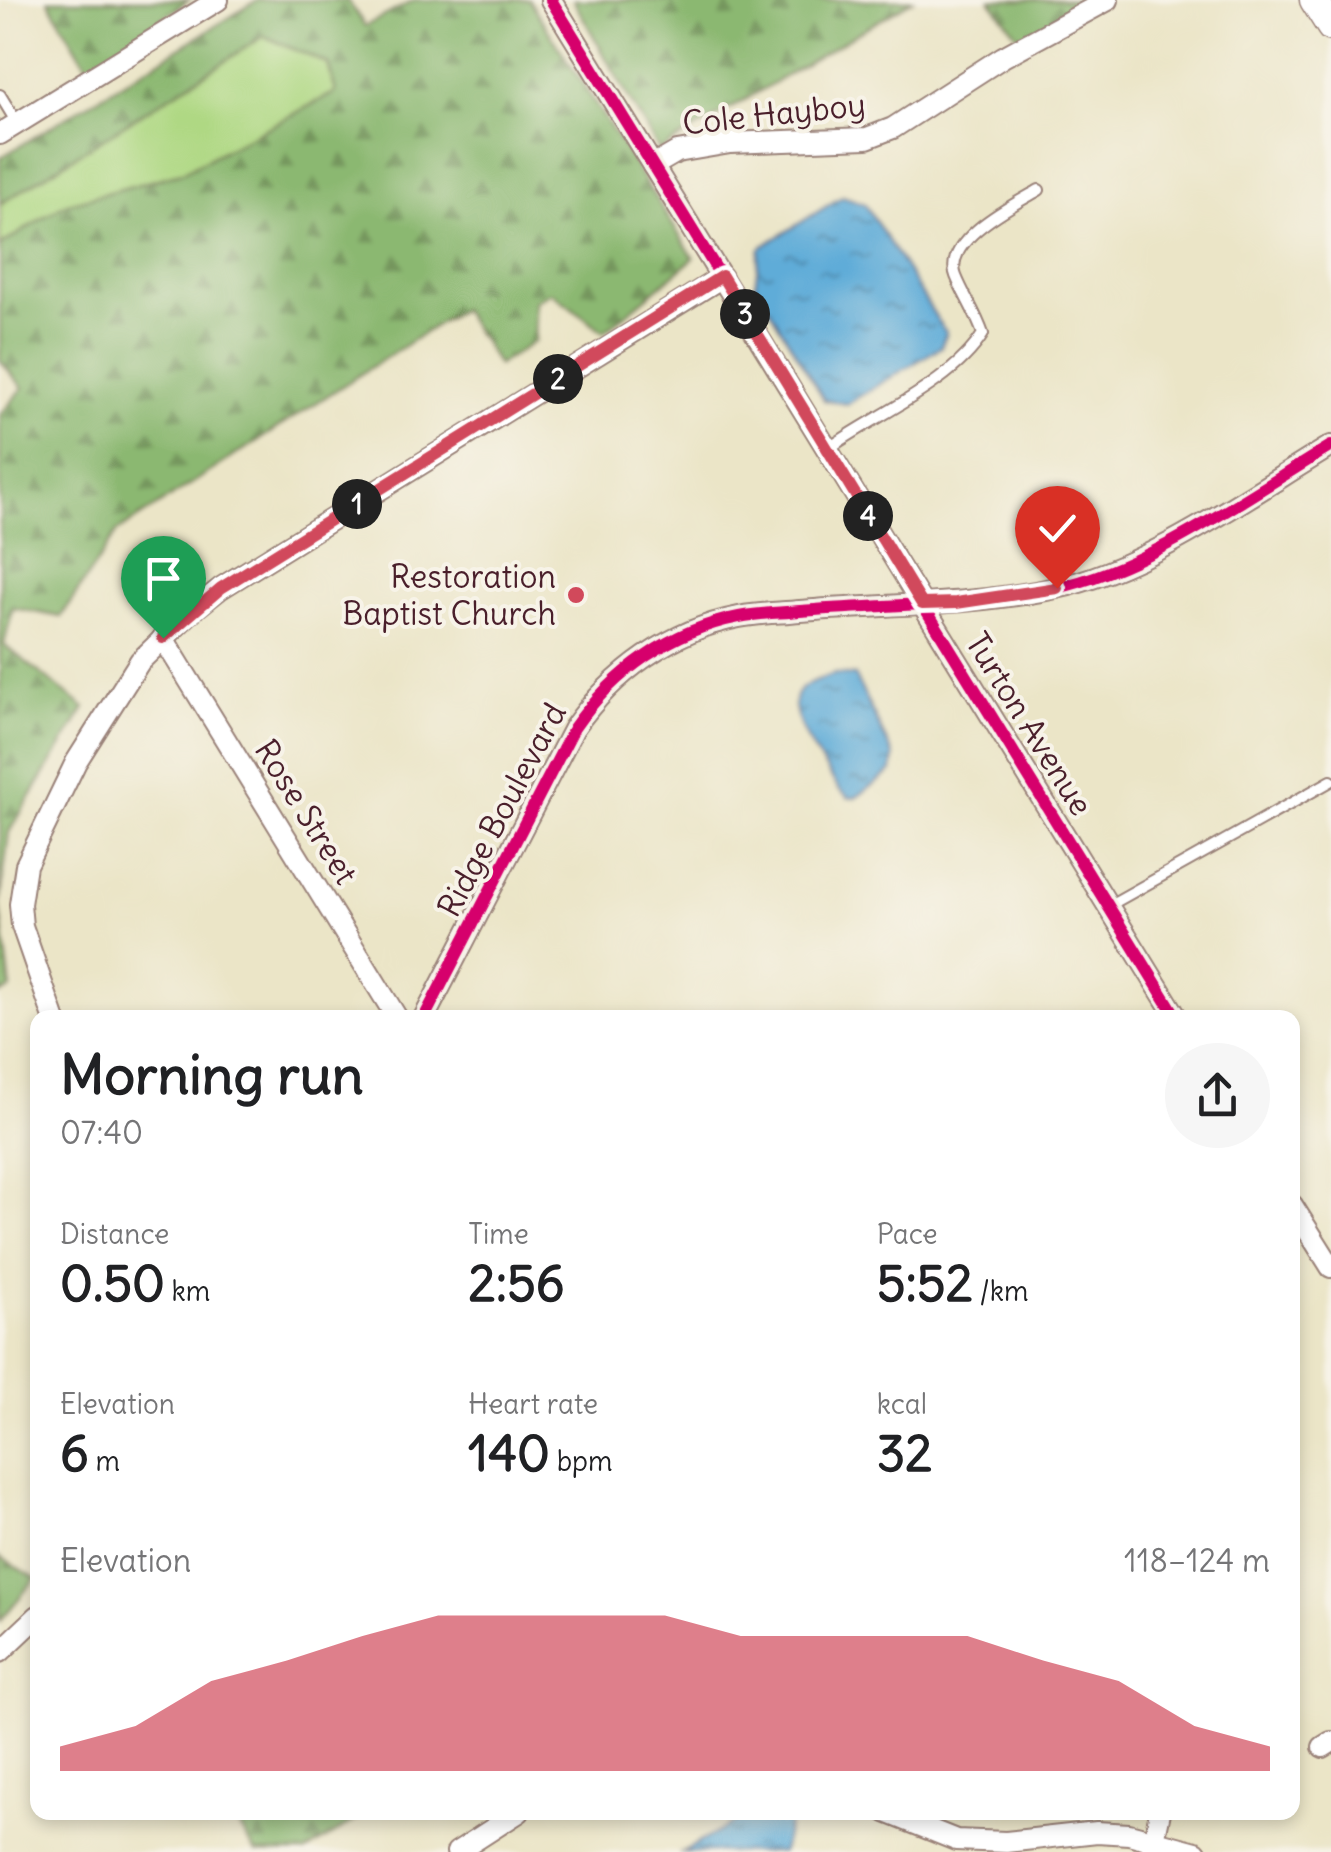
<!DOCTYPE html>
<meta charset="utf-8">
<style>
:root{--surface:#fff;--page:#f6f6f6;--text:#202124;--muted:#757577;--accent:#d1495b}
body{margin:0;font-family:Delius,sans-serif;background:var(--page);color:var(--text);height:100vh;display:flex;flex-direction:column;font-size:38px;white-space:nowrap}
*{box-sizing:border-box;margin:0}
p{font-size:32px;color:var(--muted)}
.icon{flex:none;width:55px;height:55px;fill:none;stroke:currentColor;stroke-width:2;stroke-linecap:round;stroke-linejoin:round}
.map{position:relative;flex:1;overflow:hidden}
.sheet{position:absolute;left:30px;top:1010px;width:1270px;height:810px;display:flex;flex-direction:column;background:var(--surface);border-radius:20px;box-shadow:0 5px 15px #0003}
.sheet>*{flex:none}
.pin{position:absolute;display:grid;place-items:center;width:85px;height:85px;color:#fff;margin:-102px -42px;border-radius:50% 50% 50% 0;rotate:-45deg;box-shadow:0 0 10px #0007}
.pin .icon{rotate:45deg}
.km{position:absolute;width:50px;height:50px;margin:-25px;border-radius:50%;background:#222;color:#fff;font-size:28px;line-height:50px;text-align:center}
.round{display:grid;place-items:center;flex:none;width:105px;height:105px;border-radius:52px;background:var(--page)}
.headline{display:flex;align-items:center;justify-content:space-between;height:170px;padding:0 30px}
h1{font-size:55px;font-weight:700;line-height:75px}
.metrics{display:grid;grid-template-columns:repeat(3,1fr);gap:15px;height:170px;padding:10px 30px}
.metrics div{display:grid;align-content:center}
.metrics b{font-size:50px;font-weight:700}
.metrics small{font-size:28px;font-weight:400}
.metrics p{font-size:28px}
.chart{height:280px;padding:20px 30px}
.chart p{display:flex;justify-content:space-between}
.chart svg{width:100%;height:180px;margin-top:10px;fill:var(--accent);opacity:.7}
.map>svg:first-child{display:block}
</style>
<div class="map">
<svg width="1331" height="1852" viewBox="0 0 1331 1852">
<defs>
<pattern id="forest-firs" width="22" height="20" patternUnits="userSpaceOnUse" patternTransform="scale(2.5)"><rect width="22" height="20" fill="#8bb871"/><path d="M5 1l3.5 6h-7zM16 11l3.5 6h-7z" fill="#74955d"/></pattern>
<pattern id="water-ripples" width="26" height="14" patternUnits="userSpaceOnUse" patternTransform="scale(2.5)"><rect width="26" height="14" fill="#5facd8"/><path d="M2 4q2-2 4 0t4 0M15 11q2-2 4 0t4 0" fill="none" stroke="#508baf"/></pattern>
</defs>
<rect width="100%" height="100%" fill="#f7f3e8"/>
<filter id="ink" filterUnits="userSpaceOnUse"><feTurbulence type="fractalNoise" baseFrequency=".01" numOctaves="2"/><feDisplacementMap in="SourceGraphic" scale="20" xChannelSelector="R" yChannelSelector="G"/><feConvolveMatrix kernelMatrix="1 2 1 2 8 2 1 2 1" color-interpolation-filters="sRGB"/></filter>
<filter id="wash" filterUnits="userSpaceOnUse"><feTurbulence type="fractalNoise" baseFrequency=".0048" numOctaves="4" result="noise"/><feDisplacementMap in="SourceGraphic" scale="40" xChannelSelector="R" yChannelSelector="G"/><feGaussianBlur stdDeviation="2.25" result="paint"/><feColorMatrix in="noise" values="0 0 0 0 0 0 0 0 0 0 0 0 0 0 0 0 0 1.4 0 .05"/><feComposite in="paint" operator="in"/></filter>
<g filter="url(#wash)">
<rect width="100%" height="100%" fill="#ebe5c7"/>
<path fill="#afd883" stroke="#7c7c57" stroke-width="2.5" d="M264 36 328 64 336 92 181 173 65 204 0 246V204Z"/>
<g fill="url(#forest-firs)" stroke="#6a6c4e" stroke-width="2.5">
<path d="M48 0H189L89 69Z"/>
<path d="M258 0H347L365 26 415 0H529L694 258 604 332 551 292 535 301V341L498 365 461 309 117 532 61 617 13 608 4 645 85 708 9 832 0 904 11 989 0 994V415L23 388 0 360V246L65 204 181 173 336 92 328 64 264 36 0 204V158Z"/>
<path d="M573 0H913L659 151Z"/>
<path d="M990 0H1087L1021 39Z"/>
<path d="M0 1557 36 1578 0 1621Z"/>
<path d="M231 1813H367L305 1852H256Z"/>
</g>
<g fill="url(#water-ripples)" stroke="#546682" stroke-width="2.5">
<path d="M843 196 865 204 946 333 941 347 847 404 824 400 755 285 760 248Z"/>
<path d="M835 674 855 676 894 757 892 771 857 797 849 798 839 789C827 769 781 711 799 691 808 682 823 678 835 674Z"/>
<path d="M753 1812 780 1813 790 1819 782 1852H682Z"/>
</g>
</g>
<g filter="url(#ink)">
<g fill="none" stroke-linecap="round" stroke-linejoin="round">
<g stroke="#9a8279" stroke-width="14">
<g id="lane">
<path d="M0 95 17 123"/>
<path d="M828 449C875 415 952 384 983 334 976 313 964 296 956 276 942 240 1015 204 1039 190"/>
<path d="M1108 906 1331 781"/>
</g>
</g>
<g stroke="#9a8279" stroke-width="24">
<g id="street">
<path d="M551 0 1177 1018"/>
<path d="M0 134 218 0"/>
<path d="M653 166 677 152 730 143 867 138 893 128 1003 57 1108 0"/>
<path d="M163 638 397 1018"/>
<path d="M54 1018 22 926 20 904 26 865 76 762 140 661 191 612 221 588 722 277"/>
<path d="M424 1018 574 728C613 672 671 630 739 617 759 613 780 613 800 611 885 604 972 606 1056 588 1147 569 1251 494 1331 446"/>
<path d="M1292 1205 1331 1267"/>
<path d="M0 1652 38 1616"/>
<path d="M1323 1747 1331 1742"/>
<path d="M886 1812 956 1840 1006 1842 1097 1832 1129 1834 1196 1852"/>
<path d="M1152 1850 1160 1812"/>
<path d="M457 1852 519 1812"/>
</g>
</g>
<g stroke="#9a8279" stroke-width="31">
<path id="secondary" d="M1314 0 1331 27"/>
</g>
<use href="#lane" stroke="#fff" stroke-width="10"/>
<use href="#street" stroke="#fff" stroke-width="20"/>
<use href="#secondary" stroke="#fff" stroke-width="28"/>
<g stroke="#f7f3e8" stroke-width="19">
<g id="cycleway">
<path d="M551 0 1177 1018"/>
<path d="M424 1018 574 728C613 672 671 630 739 617 759 613 780 613 800 611 885 604 972 606 1056 588 1147 569 1251 494 1331 446"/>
</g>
</g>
<use href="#cycleway" stroke="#d6006c" stroke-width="12"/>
</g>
</g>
<g fill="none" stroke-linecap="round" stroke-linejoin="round" filter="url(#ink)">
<g stroke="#fff" stroke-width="20">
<path id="route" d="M163 638 221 588 722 276 922 604 956 603 1057 588"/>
</g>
<use href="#route" stroke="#d1495b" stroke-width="12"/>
</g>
<circle fill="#d1495b" stroke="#f7f3e8" stroke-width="4" cx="576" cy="595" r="10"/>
<g text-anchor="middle" stroke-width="8" stroke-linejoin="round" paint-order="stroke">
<g font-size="32" fill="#4a1f2b" stroke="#f7f3e8">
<text transform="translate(774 114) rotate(-6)" y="11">Cole Hayboy</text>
<text transform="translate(1029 724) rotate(58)" y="11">Turton Avenue</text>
<text transform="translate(502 810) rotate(-62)" y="11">Ridge Boulevard</text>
<text transform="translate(306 812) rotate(58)" y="11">Rose Street</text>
</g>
<g font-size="32" fill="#4a1f2b" stroke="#f7f3e8" text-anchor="end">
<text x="556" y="588">Restoration<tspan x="556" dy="37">Baptist Church</tspan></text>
</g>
</g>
</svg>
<div class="pin" style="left:163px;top:638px;background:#1e9e55"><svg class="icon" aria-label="arrive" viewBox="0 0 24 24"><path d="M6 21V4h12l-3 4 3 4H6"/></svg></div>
<div class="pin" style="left:1057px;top:588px;background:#d93025"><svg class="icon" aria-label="check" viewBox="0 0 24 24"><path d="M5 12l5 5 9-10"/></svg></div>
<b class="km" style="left:357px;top:504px">1</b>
<b class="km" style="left:558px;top:379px">2</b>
<b class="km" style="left:745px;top:314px">3</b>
<b class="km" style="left:868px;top:516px">4</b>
<section class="sheet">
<div class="headline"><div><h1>Morning run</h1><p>07:40</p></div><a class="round"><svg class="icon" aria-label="share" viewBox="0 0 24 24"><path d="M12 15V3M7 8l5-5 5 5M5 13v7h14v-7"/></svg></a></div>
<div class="metrics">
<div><p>Distance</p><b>0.50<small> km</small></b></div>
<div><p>Time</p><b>2:56</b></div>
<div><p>Pace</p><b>5:52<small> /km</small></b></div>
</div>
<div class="metrics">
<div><p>Elevation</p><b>6<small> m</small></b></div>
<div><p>Heart rate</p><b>140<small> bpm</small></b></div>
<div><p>kcal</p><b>32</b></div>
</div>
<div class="chart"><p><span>Elevation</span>118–124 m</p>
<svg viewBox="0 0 160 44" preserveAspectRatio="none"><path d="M0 44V38L10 33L20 22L30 17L40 11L50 6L60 6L70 6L80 6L90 11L100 11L110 11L120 11L130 17L140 22L150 33L160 38V44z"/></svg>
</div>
</section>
</div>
